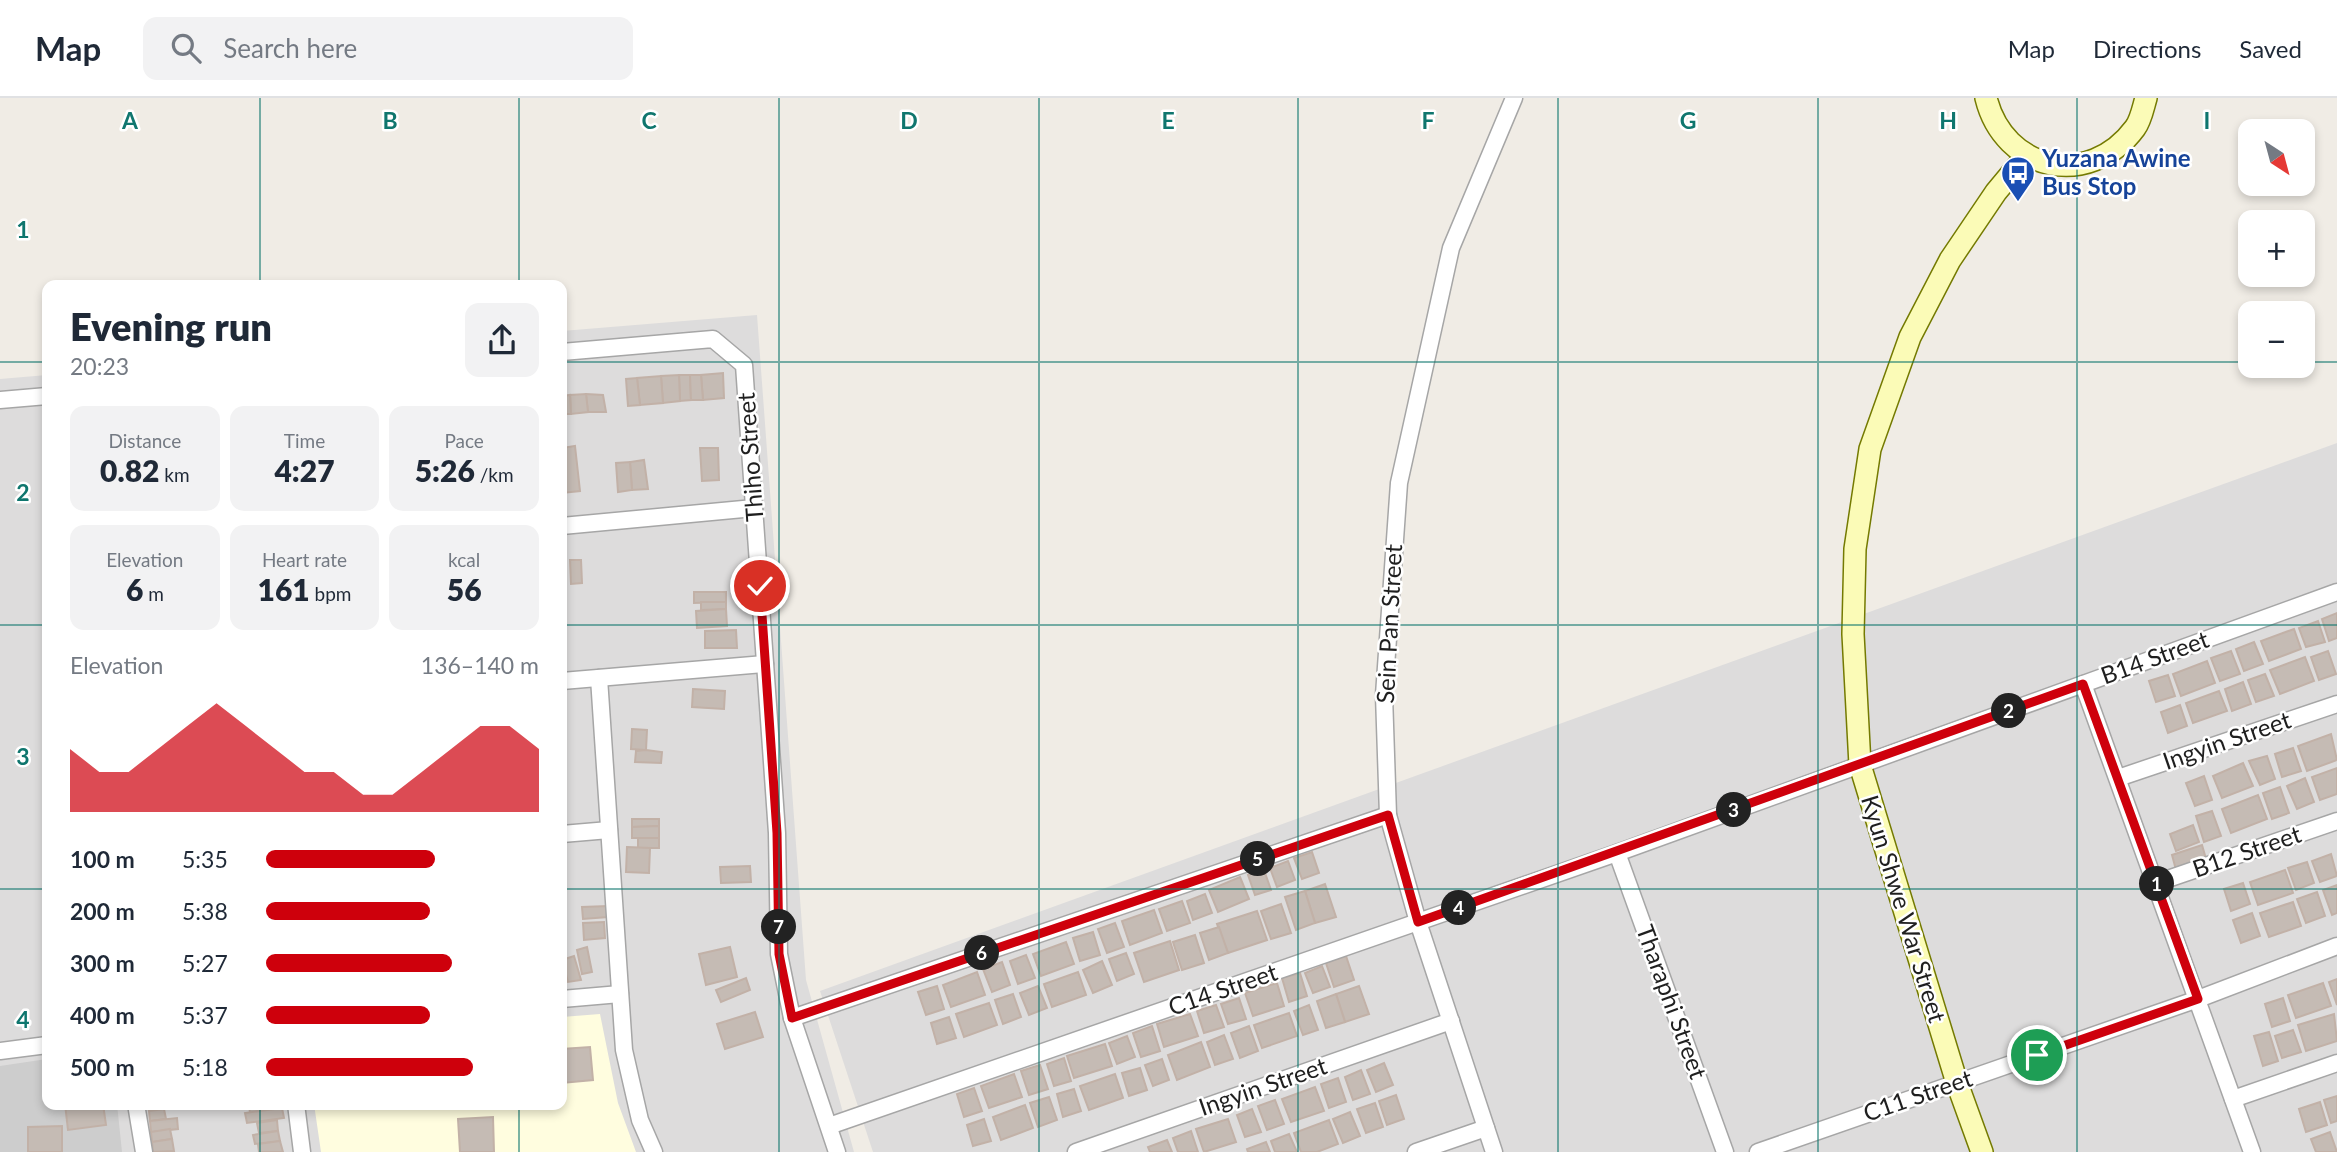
<!DOCTYPE html>
<meta charset="utf-8">
<style>
:root{--surface:#fff;--page:#f2f2f3;--text:#1f2937;--muted:#747a83;--line:#e0e1e3;--accent:#ce000c}
body{margin:0;font-family:Lato,sans-serif;background:var(--page);color:var(--text);height:100vh;display:flex;flex-direction:column;font-size:26px;white-space:nowrap}
*{box-sizing:border-box;margin:0}
p{font-size:23px;color:var(--muted)}
.icon{flex:none;width:38px;height:38px;fill:none;stroke:currentColor;stroke-width:2;stroke-linecap:round;stroke-linejoin:round}
.map{position:relative;flex:1;overflow:hidden}
.sheet{position:absolute;left:42px;top:182px;width:525px;height:830px;display:flex;flex-direction:column;background:var(--surface);border-radius:14px;box-shadow:0 4px 10px #0003}
.sheet>*{flex:none}
.needle{width:46px;rotate:144deg}
.controls{position:absolute;left:2238px;top:21px;display:grid;gap:14px}
.controls a{display:grid;place-items:center;width:77px;height:77px;border-radius:14px;background:var(--surface);box-shadow:0 4px 10px #0003;font-size:35px}
.pin{position:absolute;display:grid;place-items:center;width:60px;height:60px;color:#fff;margin:-30px;border:4px solid #fff;border-radius:50%;box-shadow:0 2px 7px #0007}
.km{position:absolute;width:35px;height:35px;margin:-18px;border-radius:50%;background:#222;color:#fff;font-size:19px;line-height:35px;text-align:center}
.round{display:grid;place-items:center;flex:none;width:74px;height:74px;border-radius:14px;background:var(--page)}
.headline{display:flex;align-items:center;justify-content:space-between;height:119px;padding:0 28px}
h1{font-size:38px;font-weight:800;line-height:52px}
.stats{display:grid;grid-template-columns:repeat(3,1fr);gap:10px;height:119px;padding:7px 28px}
.stats div{display:grid;align-content:center;border-radius:14px;background:var(--page);text-align:center}
.stats b{font-size:30px;font-weight:800}
.stats small{font-size:19px;font-weight:400}
.stats p{font-size:19px}
.chart{height:196px;padding:14px 28px}
.chart p{display:flex;justify-content:space-between}
.chart svg{width:100%;height:126px;margin-top:7px;fill:var(--accent);opacity:.7}
ul{padding:0 28px;list-style:none;font-size:23px}
li{display:grid;grid-template-columns:112px 84px 1fr;align-items:center;height:52px}
li i{height:18px;border-radius:9px;background:var(--accent)}
header{display:flex;align-items:center;gap:42px;box-sizing:border-box;height:98px;padding:0 35px;background:var(--surface);border-bottom:2px solid var(--line)}
header strong{font-size:33px}
nav{display:flex;gap:38px;margin-inline-start:auto;font-size:24px}
.search{width:490px;height:63px;background:var(--page);display:flex;align-items:center;gap:18px;box-sizing:border-box;padding:0 24px;border-radius:14px;color:var(--muted);font-size:26px}
.map>svg:first-child{display:block}
</style>
<header>
<strong>Map</strong>
<div class="search"><svg class="icon" aria-label="search" viewBox="0 0 24 24"><circle cx="10" cy="10" r="6"/><path d="M15 15l6 6"/></svg>Search here</div>
<nav><a>Map</a><a>Directions</a><a>Saved</a></nav>
</header>
<div class="map">
<svg width="2337" height="1054" viewBox="0 0 2337 1054">
<rect width="100%" height="100%" fill="#f0ece5"/>
<g fill="#dddcdc">
<path d="M757 217 806 882 854 1054H0V281L47 277V1006H562V233Z"/>
<path d="M2337 345V1054H873L820 893Z"/>
</g>
<path fill="#fffddf" d="M600 916 618 1005 636 1054H321L314 1006H562V919Z"/>
<path fill="#cdcdcd" d="M47 961V1006H117L122 1054H0V968Z"/>
<g fill="#c5bbb4" stroke="#c2b1a7" stroke-width="2">
<path d="M723 275 724 300 703 302 701 277Z"/>
<path d="M679 277H690L691 302 680 303Z"/>
<path d="M679 277 680 303 663 305 661 278Z"/>
<path d="M690 277H701L703 302H691Z"/>
<path d="M661 278 663 305 640 307 637 280Z"/>
<path d="M637 280 640 307 628 308 626 281Z"/>
<path d="M586 296 603 297 606 314H588Z"/>
<path d="M586 296 588 314 571 316 570 297Z"/>
<path d="M570 297 571 316H562V298Z"/>
<path d="M575 348 580 393 562 395V350Z"/>
<path d="M700 350H718L719 382 702 383Z"/>
<path d="M644 362 648 391 632 392 630 364Z"/>
<path d="M630 364 632 392 618 394 616 365Z"/>
<path d="M570 462H581L582 485 571 486Z"/>
<path d="M694 494H726V504L694 505Z"/>
<path d="M701 504H726V511L701 512Z"/>
<path d="M726 511 727 528 697 530 696 513Z"/>
<path d="M2337 515V540L2329 543 2322 521Z"/>
<path d="M2318 523 2325 544 2306 549 2299 530Z"/>
<path d="M2294 531 2301 551 2269 563 2261 543Z"/>
<path d="M736 532 737 550H705V533Z"/>
<path d="M2254 544 2263 566 2244 573 2236 551Z"/>
<path d="M2231 553 2240 576 2220 583 2211 560Z"/>
<path d="M2328 553 2336 576 2319 582 2311 559Z"/>
<path d="M2305 559 2314 583 2280 596 2270 572Z"/>
<path d="M2207 563 2215 585 2181 598 2173 576Z"/>
<path d="M2265 576 2274 598 2256 604 2248 582Z"/>
<path d="M2168 577 2175 598 2156 604 2149 583Z"/>
<path d="M2243 584 2251 606 2232 613 2225 591Z"/>
<path d="M693 591 725 593 724 611 692 609Z"/>
<path d="M2219 593 2227 613 2193 625 2186 605Z"/>
<path d="M2180 607 2187 628 2168 635 2161 614Z"/>
<path d="M632 631 647 632 646 652 631 651Z"/>
<path d="M2331 636 2337 662 2307 673 2298 648Z"/>
<path d="M2293 650 2301 673 2282 679 2275 656Z"/>
<path d="M646 652 662 654 661 665 635 664 636 653Z"/>
<path d="M2267 658 2275 681 2260 687 2249 663Z"/>
<path d="M2243 665 2253 688 2222 700 2213 678Z"/>
<path d="M2337 670V696L2320 702 2312 679Z"/>
<path d="M2204 678 2212 702 2195 708 2186 685Z"/>
<path d="M2305 680 2314 704 2297 711 2287 688Z"/>
<path d="M2280 689 2289 715 2272 721 2263 695Z"/>
<path d="M2258 697 2267 721 2231 735 2222 711Z"/>
<path d="M2212 713 2221 738 2204 744 2196 718Z"/>
<path d="M632 721H659V728L632 729Z"/>
<path d="M2193 727 2199 744 2176 753 2170 736Z"/>
<path d="M659 728V740H632V729Z"/>
<rect x="638" y="740" width="21" height="10"/>
<path d="M2202 747 2206 761 2176 772 2172 757Z"/>
<path d="M627 749 650 750 649 775 626 774Z"/>
<path d="M1312 754 1319 775 1302 781 1294 760Z"/>
<path d="M2331 756 2337 778 2320 784 2312 763Z"/>
<path d="M1288 763 1295 782 1277 789 1270 770Z"/>
<path d="M2307 764 2314 785 2296 792 2288 770Z"/>
<path d="M750 768 751 784 721 785 720 769Z"/>
<path d="M1264 772 1271 792 1255 797 1248 777Z"/>
<path d="M2285 772 2293 795 2258 807 2250 784Z"/>
<path d="M1240 779 1249 801 1218 814 1209 792Z"/>
<path d="M2243 785 2250 806 2231 813 2224 791Z"/>
<path d="M1325 786 1336 819 1315 825 1305 793Z"/>
<path d="M2337 787V815L2332 817 2323 792Z"/>
<path d="M1305 793 1315 825 1296 832 1285 799Z"/>
<path d="M2317 794 2325 818 2306 825 2297 801Z"/>
<path d="M1205 796 1212 815 1193 822 1187 803Z"/>
<path d="M1182 803 1190 825 1167 833 1159 811Z"/>
<path d="M2293 804 2301 828 2269 839 2260 815Z"/>
<path d="M1281 806 1291 835 1271 841 1261 813Z"/>
<path d="M608 808V819L583 821 582 809Z"/>
<path d="M1154 812 1162 835 1130 847 1122 823Z"/>
<path d="M1257 813 1267 842 1228 855 1217 826Z"/>
<path d="M2252 815 2260 838 2241 845 2233 822Z"/>
<path d="M604 824 605 840 584 842 583 825Z"/>
<path d="M1115 825 1124 849 1107 855 1098 831Z"/>
<path d="M1219 829 1228 855 1209 862 1200 835Z"/>
<path d="M1093 834 1100 857 1080 863 1073 840Z"/>
<path d="M1195 837 1204 865 1182 872 1173 844Z"/>
<path d="M1170 843 1179 872 1144 884 1134 855Z"/>
<path d="M1066 844 1074 866 1041 878 1033 856Z"/>
<path d="M587 849 592 874 582 876 577 852Z"/>
<path d="M730 849 737 879 706 887 699 856Z"/>
<path d="M1126 855 1134 876 1117 883 1109 861Z"/>
<path d="M1026 857 1035 880 1018 886 1010 863Z"/>
<path d="M574 858 581 882 568 884 562 862Z"/>
<path d="M1346 858 1354 882 1334 889 1326 865Z"/>
<path d="M1102 863 1112 887 1093 895 1083 872Z"/>
<path d="M1002 864 1010 887 992 894 983 871Z"/>
<path d="M1322 868 1330 889 1313 895 1305 875Z"/>
<path d="M977 874 985 897 951 909 943 887Z"/>
<path d="M1078 874 1086 897 1052 909 1044 886Z"/>
<path d="M1300 875 1307 898 1289 904 1282 880Z"/>
<path d="M746 880 750 892 721 904 716 892Z"/>
<path d="M2337 881V907L2329 884Z"/>
<path d="M1277 885 1284 908 1253 918 1245 895Z"/>
<path d="M2323 885 2331 908 2296 920 2288 897Z"/>
<path d="M937 888 944 911 926 917 918 894Z"/>
<path d="M1038 888 1047 910 1029 917 1020 895Z"/>
<path d="M1359 888 1369 916 1345 924 1336 896Z"/>
<path d="M1013 896 1021 919 1003 926 995 902Z"/>
<path d="M1336 896 1345 924 1326 930 1317 903Z"/>
<path d="M1239 900 1246 921 1228 926 1221 906Z"/>
<path d="M2283 900 2290 923 2272 929 2265 906Z"/>
<path d="M989 905 997 927 964 939 956 916Z"/>
<path d="M1216 907 1224 929 1204 935 1197 913Z"/>
<path d="M1309 907 1318 932 1303 937 1294 913Z"/>
<path d="M755 914 763 939 725 951 717 926Z"/>
<path d="M1289 915 1297 938 1262 950 1254 927Z"/>
<path d="M1190 916 1198 938 1164 949 1157 926Z"/>
<path d="M2334 916 2337 943 2306 953 2298 927Z"/>
<path d="M949 919 956 940 937 946 931 925Z"/>
<path d="M1152 928 1160 953 1141 959 1133 935Z"/>
<path d="M1249 928 1258 953 1240 960 1231 935Z"/>
<path d="M2293 932 2301 954 2282 960 2275 938Z"/>
<path d="M2269 934 2278 963 2263 968 2254 938Z"/>
<path d="M1224 937 1233 961 1215 967 1207 944Z"/>
<path d="M1127 938 1135 959 1117 966 1109 945Z"/>
<path d="M1201 944 1210 969 1177 982 1168 957Z"/>
<path d="M1105 946 1112 968 1074 980 1067 958Z"/>
<path d="M590 949 593 982 562 985V951Z"/>
<path d="M1064 960 1071 983 1054 988 1047 966Z"/>
<path d="M1162 961 1169 982 1153 988 1145 967Z"/>
<path d="M1384 965 1393 987 1376 994 1367 972Z"/>
<path d="M1040 967 1048 991 1029 997 1021 973Z"/>
<path d="M1140 970 1147 992 1129 998 1122 975Z"/>
<path d="M1361 972 1370 996 1353 1002 1345 979Z"/>
<path d="M1014 976 1022 999 989 1010 981 988Z"/>
<path d="M1115 976 1123 1000 1089 1012 1080 988Z"/>
<path d="M1338 980 1346 1004 1329 1010 1321 986Z"/>
<path d="M1315 989 1324 1013 1291 1024 1282 1001Z"/>
<path d="M974 990 982 1013 964 1019 957 996Z"/>
<path d="M1074 991 1081 1013 1063 1019 1057 996Z"/>
<path d="M1396 997 1404 1021 1387 1027 1379 1003Z"/>
<path d="M2337 998V1023L2331 1025 2324 1002Z"/>
<path d="M1049 999 1057 1022 1038 1029 1030 1005Z"/>
<path d="M1275 1002 1284 1026 1267 1032 1258 1008Z"/>
<path d="M2320 1004 2327 1027 2306 1034 2299 1011Z"/>
<path d="M1375 1005 1383 1029 1366 1035 1357 1011Z"/>
<path d="M65 1006H103L106 1027 68 1032Z"/>
<path d="M148 1006H164V1011L149 1013Z"/>
<path d="M249 1006H276L277 1010 250 1015Z"/>
<path d="M371 1006H403L371 1010Z"/>
<path d="M1025 1007 1033 1030 1001 1042 993 1019Z"/>
<path d="M282 1010 284 1020 247 1025 245 1015Z"/>
<path d="M164 1011 166 1021 150 1023 149 1013Z"/>
<path d="M1252 1011 1261 1034 1245 1039 1237 1017Z"/>
<path d="M1350 1014 1360 1038 1343 1045 1333 1021Z"/>
<path d="M493 1019 494 1054H460L458 1021Z"/>
<path d="M177 1020 178 1031 151 1034 150 1023Z"/>
<path d="M984 1021 991 1043 973 1048 967 1027Z"/>
<path d="M1228 1021 1236 1044 1204 1054 1196 1031Z"/>
<path d="M277 1022 278 1033 259 1035 257 1025Z"/>
<path d="M1329 1022 1338 1046 1317 1054H1301L1294 1035Z"/>
<path d="M62 1028V1054H28V1029Z"/>
<path d="M170 1031 172 1041 152 1044 151 1034Z"/>
<path d="M278 1033 280 1043 255 1046 253 1037Z"/>
<path d="M1191 1033 1198 1054H1178L1173 1040Z"/>
<path d="M2330 1034 2337 1054H2316L2311 1041Z"/>
<path d="M1289 1036 1297 1054H1275L1271 1043Z"/>
<path d="M172 1041 174 1053 153 1054 152 1044Z"/>
<path d="M1167 1042 1172 1054H1150L1148 1049Z"/>
<path d="M280 1043 283 1054H259L258 1046Z"/>
<path d="M1266 1044 1270 1054H1248L1247 1051Z"/>
</g>
<g fill="none" stroke-linecap="round" stroke-linejoin="round">
<g stroke="#a6a6a6" stroke-width="19">
<g id="street">
<path d="M562 254 713 241 744 267 777 735 779 856 792 920 837 1054"/>
<path d="M0 302 47 298"/>
<path d="M562 428 754 410"/>
<path d="M599 580 624 952 640 1022 654 1054"/>
<path d="M562 583 765 566"/>
<path d="M2083 586 2252 1054"/>
<path d="M2118 680 2337 606"/>
<path d="M562 736 609 732"/>
<path d="M1617 755 1725 1054"/>
<path d="M2156 785 2337 723"/>
<path d="M562 901 620 896"/>
<path d="M792 920 1388 717"/>
<path d="M0 953 47 947"/>
<path d="M2233 1001 2337 965"/>
<path d="M136 1006 144 1054"/>
<path d="M296 1006 302 1054"/>
<path d="M829 1028 1617 755 2337 494"/>
<path d="M1076 1054 1451 923"/>
<path d="M1416 1054 1486 1030"/>
<path d="M1494 1054 1418 824 1388 717 1384 597 1399 385 1451 150 1514 0"/>
<path d="M1758 1054 2198 901 2337 848"/>
</g>
</g>
<g stroke="#747a01" stroke-width="24">
<g id="secondary">
<path d="M1986 0C2004 73 2089 92 2135 30 2141 22 2143 10 2146 0"/>
<path d="M1982 1054 1957 985 1860 667 1853 536 1855 451 1870 351 1910 239 1950 162 1996 94 2026 58"/>
</g>
</g>
<use href="#street" stroke="#fff" stroke-width="16"/>
<use href="#secondary" stroke="#fbfbb7" stroke-width="21"/>
</g>
<g fill="none" stroke-linecap="round" stroke-linejoin="round">
<g stroke="#fff" stroke-width="14">
<path id="route" d="M760 488 777 735 779 856 792 920 1388 717 1418 824 2083 586 2198 901 2037 957"/>
</g>
<use href="#route" stroke="#ce000c" stroke-width="9"/>
</g>
<path fill="none" stroke="#0f766e" stroke-width="2" stroke-opacity="0.55" d="M260 0V187M519 0V187M779 0V1054M1039 0V1054M1298 0V1054M1558 0V1054M1818 0V1054M2077 0V1054M0 264H47M562 264H2250M2303 264H2337M0 527H47M562 527H2337M0 791H47M562 791H2337M260 1006V1054M519 1006V1054"/>
<defs>
<g id="bus-pin" transform="scale(1.75)"><path d="M0 17L-7.5 6A9.5 9.5 0 1 1 7.5 6Z" fill="#1a4fb4" stroke="#fff"/><path d="M-5-6H5V4H4V6H2V4H-2V6H-4V4H-5ZM-3.5-4V0h7V-4ZM-3.5 1.2v1.5H-2V1.2ZM2 1.2v1.5H3.5V1.2Z" fill="#fff"/></g>
</defs>
<g fill-rule="evenodd">
<use href="#bus-pin" x="2018" y="75"/>
</g>
<g text-anchor="middle" stroke-width="5" stroke-linejoin="round" paint-order="stroke">
<g font-size="24" font-weight="bold" fill="#164399" stroke="#fff" text-anchor="start">
<text x="2042" y="69">Yuzana Awine<tspan x="2042" dy="28">Bus Stop</tspan></text>
</g>
<g font-size="24" fill="#1f1f1f" stroke="#fff">
<text transform="translate(751 359) rotate(-94)" y="8">Thiho Street</text>
<text transform="translate(1390 526) rotate(-87)" y="8">Sein Pan Street</text>
<text transform="translate(2155 560) rotate(-20)" y="8">B14 Street</text>
<text transform="translate(2227 643) rotate(-19)" y="8">Ingyin Street</text>
<text transform="translate(2247 754) rotate(-19)" y="8">B12 Street</text>
<text transform="translate(1903 811) rotate(73)" y="8">Kyun Shwe War Street</text>
<text transform="translate(1223 892) rotate(-19)" y="8">C14 Street</text>
<text transform="translate(1671 904) rotate(70)" y="8">Tharaphi Street</text>
<text transform="translate(1263 989) rotate(-19)" y="8">Ingyin Street</text>
<text transform="translate(1918 998) rotate(-19)" y="8">C11 Street</text>
</g>
</g>
<g font-size="23" text-anchor="middle" font-weight="bold" fill="#0f766e" stroke="#fff" stroke-width="5" stroke-linejoin="round" paint-order="stroke">
<text x="130" y="31">A</text>
<text x="390" y="31">B</text>
<text x="649" y="31">C</text>
<text x="909" y="31">D</text>
<text x="1168" y="31">E</text>
<text x="1428" y="31">F</text>
<text x="1688" y="31">G</text>
<text x="1948" y="31">H</text>
<text x="2207" y="31">I</text>
<text x="23" y="140">1</text>
<text x="23" y="403">2</text>
<text x="23" y="667">3</text>
<text x="23" y="930">4</text>
</g>
</svg>
<div class="controls">
<a><svg class="needle" viewBox="-14 -14 28 28"><path d="M0-13l5 13h-10z" fill="#e53935"/><path d="M0 13l5-13h-10z" fill="#747a83"/></svg></a>
<a>+</a>
<a>−</a>
</div>
<div class="pin" style="left:2037px;top:957px;background:#1e9e55"><svg class="icon" aria-label="arrive" viewBox="0 0 24 24"><path d="M6 21V4h12l-3 4 3 4H6"/></svg></div>
<div class="pin" style="left:760px;top:488px;background:#d93025"><svg class="icon" aria-label="check" viewBox="0 0 24 24"><path d="M5 12l5 5 9-10"/></svg></div>
<b class="km" style="left:2157px;top:786px">1</b>
<b class="km" style="left:2009px;top:613px">2</b>
<b class="km" style="left:1734px;top:712px">3</b>
<b class="km" style="left:1459px;top:810px">4</b>
<b class="km" style="left:1258px;top:761px">5</b>
<b class="km" style="left:982px;top:855px">6</b>
<b class="km" style="left:779px;top:829px">7</b>
<section class="sheet">
<div class="headline"><div><h1>Evening run</h1><p>20:23</p></div><a class="round"><svg class="icon" aria-label="share" viewBox="0 0 24 24"><path d="M12 15V3M7 8l5-5 5 5M5 13v7h14v-7"/></svg></a></div>
<div class="stats">
<div><p>Distance</p><b>0.82<small> km</small></b></div>
<div><p>Time</p><b>4:27</b></div>
<div><p>Pace</p><b>5:26<small> /km</small></b></div>
</div>
<div class="stats">
<div><p>Elevation</p><b>6<small> m</small></b></div>
<div><p>Heart rate</p><b>161<small> bpm</small></b></div>
<div><p>kcal</p><b>56</b></div>
</div>
<div class="chart"><p><span>Elevation</span>136–140 m</p>
<svg viewBox="0 0 160 44" preserveAspectRatio="none"><path d="M0 44V22L10 30L20 30L30 22L40 14L50 6L60 14L70 22L80 30L90 30L100 38L110 38L120 30L130 22L140 14L150 14L160 22V44z"/></svg>
</div>
<ul>
<li><b>100 m</b>5:35<i style="width:62%"></i></li>
<li><b>200 m</b>5:38<i style="width:60%"></i></li>
<li><b>300 m</b>5:27<i style="width:68%"></i></li>
<li><b>400 m</b>5:37<i style="width:60%"></i></li>
<li><b>500 m</b>5:18<i style="width:76%"></i></li>
</ul>
</section>
</div>
